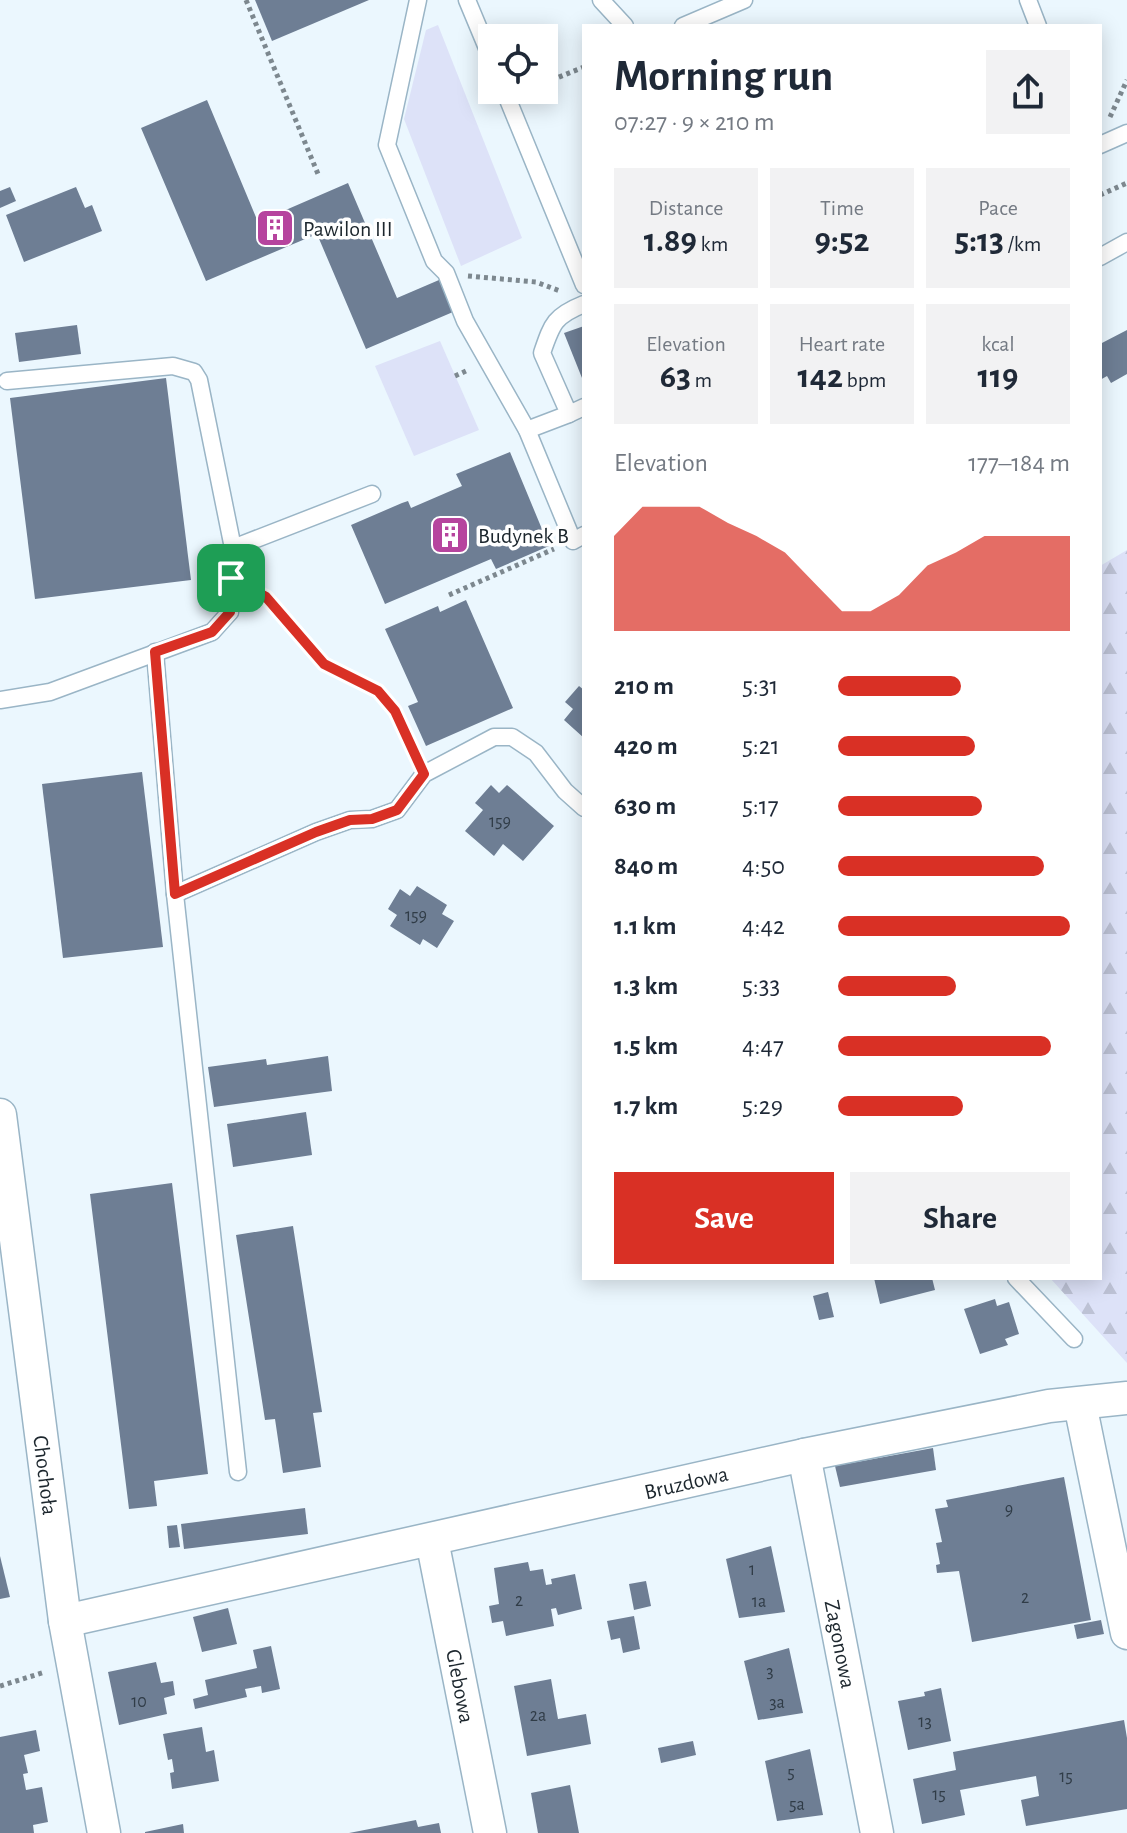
<!DOCTYPE html>
<meta charset="utf-8">
<style>
:root{--surface:#fff;--page:#f2f2f3;--text:#1f2937;--muted:#747a83;--accent:#d93025}
body{margin:0;font-family:"Alegreya Sans",sans-serif;background:var(--page);color:var(--text);height:100vh;display:flex;flex-direction:column;font-size:30px;white-space:nowrap}
*{box-sizing:border-box;margin:0}
p{font-size:26px;color:var(--muted)}
.icon{flex:none;width:44px;height:44px;fill:none;stroke:currentColor;stroke-width:2;stroke-linecap:round;stroke-linejoin:round}
.map{position:relative;flex:1;overflow:hidden}
.sheet{position:absolute;left:582px;top:24px;width:520px;height:1256px;display:flex;flex-direction:column;background:var(--surface);border-radius:0px;box-shadow:0 4px 20px #0003}
.sheet>*{flex:none}
.fabs{position:absolute;left:478px;top:24px;display:grid;gap:16px}
.fabs a{display:grid;place-items:center;width:80px;height:80px;border-radius:0px;background:var(--surface);box-shadow:0 4px 20px #0003;font-size:40px}
.pin{position:absolute;display:grid;place-items:center;width:68px;height:68px;color:#fff;margin:-34px;border-radius:16px;box-shadow:0 4px 12px #0006}
.round{display:grid;place-items:center;flex:none;width:84px;height:84px;border-radius:0px;background:var(--page)}
.summary{display:flex;align-items:center;justify-content:space-between;height:136px;padding:0 32px}
h1{font-size:44px;font-weight:700;line-height:60px}
.figures{display:grid;grid-template-columns:repeat(3,1fr);gap:12px;height:136px;padding:8px 32px}
.figures div{display:grid;align-content:center;border-radius:0px;background:var(--page);text-align:center}
.figures b{font-size:34px;font-weight:700}
.figures small{font-size:22px;font-weight:400}
.figures p{font-size:22px}
.chart{height:224px;padding:16px 32px}
.chart p{display:flex;justify-content:space-between}
.chart svg{width:100%;height:144px;margin-top:8px;fill:var(--accent);opacity:.7}
.primary-button{display:flex;gap:16px;margin-top:auto;padding:16px 32px}
.primary-button a{flex:1;height:92px;border-radius:0px;background:var(--accent);color:#fff;font-size:32px;font-weight:700;line-height:92px;text-align:center}
.primary-button a+a{background:var(--page);color:var(--text)}
ul{padding:0 32px;list-style:none;font-size:26px}
li{display:grid;grid-template-columns:128px 96px 1fr;align-items:center;height:60px}
li i{height:20px;border-radius:10px;background:var(--accent)}
.map>svg:first-child{display:block}
</style>
<div class="map">
<svg width="1127" height="1833" viewBox="0 0 1127 1833">
<defs>
<pattern id="forest-firs" width="22" height="20" patternUnits="userSpaceOnUse" patternTransform="scale(2)"><rect width="22" height="20" fill="#dde2f8"/><path d="M5 1l3.5 6h-7zM16 11l3.5 6h-7z" fill="#bdc2d5"/></pattern>
</defs>
<rect width="100%" height="100%" fill="#ebf7fe"/>
<g fill="#dde2f8">
<path d="M438 25 522 238 461 266 404 119 426 30Z"/>
<path d="M440 341 479 430 414 456 375 366Z"/>
</g>
<path fill="url(#forest-firs)" d="M1127 550V1363L1050 1278H1100V566Z"/>
<g fill="#6e7e94">
<path d="M255 0H369L272 41Z"/>
<path d="M207 100 258 222 348 183 397 298 439 280 453 312 366 349 317 234 206 281 141 128Z"/>
<path d="M10 187 16 201 0 208V191Z"/>
<path d="M76 187 85 208 92 205 102 231 24 262 6 215Z"/>
<path d="M77 325 81 354 19 362 15 333Z"/>
<path d="M584 326V377L582 378 564 333Z"/>
<path d="M1127 330V374L1111 383 1107 376 1100 380V344Z"/>
<path d="M166 378 191 580 35 599 10 398Z"/>
<path d="M510 452 549 546 496 569 491 559 385 604 351 525 402 503 408 501 411 508 462 486 456 474Z"/>
<path d="M466 600 513 708 426 746 408 706 418 702 385 629 438 606 440 612Z"/>
<path d="M579 686 584 690V738L564 720 573 709 565 702Z"/>
<path d="M142 772 163 947 63 958 42 784Z"/>
<path d="M491 785 499 793 507 785 554 826 523 861 503 844 494 856 465 831 483 810 475 803Z"/>
<path d="M417 886 447 905 442 914 454 921 437 948 423 939 420 945 390 926 397 915 388 909 400 889 410 896Z"/>
<path d="M328 1056 332 1091 214 1107 208 1067 266 1059 267 1065Z"/>
<path d="M306 1112 312 1155 233 1167 227 1124Z"/>
<path d="M172 1183 208 1474 154 1481 157 1506 129 1509 90 1194Z"/>
<path d="M293 1226 322 1412 313 1413 321 1467 283 1473 275 1419 265 1420 236 1235Z"/>
<path d="M874 1278H932L935 1290 880 1304Z"/>
<path d="M828 1292 834 1317 819 1320 813 1296Z"/>
<path d="M995 1299 997 1306 1009 1302 1019 1334 1005 1339 1008 1345 980 1354 964 1309Z"/>
<path d="M933 1448 936 1470 840 1487 835 1466Z"/>
<path d="M1064 1477 1091 1620 972 1642 959 1571 937 1573 936 1565 940 1564 936 1543 942 1542 935 1509 948 1507 946 1500Z"/>
<path d="M305 1508 308 1534 184 1549 181 1524Z"/>
<path d="M177 1525 180 1547 169 1548 167 1526Z"/>
<path d="M771 1546 785 1612 739 1618 726 1559Z"/>
<path d="M0 1556 10 1597 0 1599Z"/>
<path d="M528 1562 530 1571 543 1569 546 1585 552 1584 551 1579 575 1574 582 1609 558 1615 556 1608 551 1609 554 1626 506 1636 503 1621 492 1623 489 1606 499 1604 494 1568Z"/>
<path d="M646 1581 651 1606 634 1610 629 1584Z"/>
<path d="M228 1608 237 1644 202 1652 193 1617Z"/>
<path d="M634 1616 640 1649 623 1653 620 1638 611 1640 607 1621Z"/>
<path d="M1101 1620 1104 1634 1077 1639 1074 1625Z"/>
<path d="M271 1646 280 1689 262 1693 261 1686 245 1689 247 1697 195 1709 193 1699 208 1695 205 1680 257 1668 253 1650Z"/>
<path d="M789 1648 803 1713 758 1720 744 1661Z"/>
<path d="M156 1662 161 1683 173 1681 175 1695 164 1698 167 1714 119 1725 108 1672Z"/>
<path d="M551 1679 558 1719 586 1714 591 1744 527 1756 514 1686Z"/>
<path d="M941 1688 951 1741 908 1750 898 1701 925 1696 924 1692Z"/>
<path d="M1124 1720 1127 1738V1809L1026 1826 1021 1800 1039 1796 1036 1776 960 1790 965 1815 922 1824 913 1779 956 1770 953 1752Z"/>
<path d="M202 1727 206 1752 214 1750 219 1781 172 1789 170 1773 174 1772 172 1759 168 1760 163 1734Z"/>
<path d="M36 1730 40 1751 24 1755 28 1773 23 1774 26 1790 42 1787 48 1822 33 1825 34 1833H0V1737Z"/>
<path d="M693 1741 696 1755 661 1763 658 1748Z"/>
<path d="M810 1749 823 1815 777 1821 765 1761Z"/>
<path d="M570 1785 579 1833H538L531 1793Z"/>
<path d="M416 1820 418 1827 439 1823 441 1833H349Z"/>
<path d="M183 1824 184 1833H145V1832Z"/>
</g>
<g fill="none" stroke-linecap="round" stroke-linejoin="round">
<g stroke="#9ab5c6" stroke-width="19">
<g id="service">
<path d="M418 0 387 145 434 261 446 273 465 321 527 430 573 541 584 535"/>
<path d="M467 0 492 60"/>
<path d="M601 0 625 26"/>
<path d="M1028 0 1038 26"/>
<path d="M683 26 744 0"/>
<path d="M504 90 584 285"/>
<path d="M1100 145 1127 133"/>
<path d="M1100 257 1127 242"/>
<path d="M7 381 173 366 194 372 199 380 233 548"/>
<path d="M569 414 584 407"/>
<path d="M527 430 569 414 542 353C552 324 554 316 584 304"/>
<path d="M155 652 175 894 238 1472"/>
<path d="M0 700 50 692 212 632 230 612 233 548 372 494"/>
<path d="M175 894 316 832 350 820 372 819 397 810 424 774 494 737H512L536 753 565 791 584 808"/>
<path d="M1016 1278 1074 1339"/>
</g>
</g>
<g stroke="#9ab5c6" stroke-width="35">
<g id="minor">
<path d="M0 1115 65 1621 104 1833"/>
<path d="M1080 1404 1127 1633"/>
<path d="M804 1455 877 1833"/>
<path d="M432 1540 490 1833"/>
<path d="M65 1621 804 1455 1049 1406 1127 1398"/>
</g>
</g>
<g stroke="#7d888f" stroke-width="5" stroke-dasharray="4 4" stroke-linecap="butt">
<path d="M246 0 318 174"/>
<path d="M544 83 584 67"/>
<path d="M1110 117 1127 80"/>
<path d="M1100 195 1127 183"/>
<path d="M468 276 536 282 560 291"/>
<path d="M455 376 468 370"/>
<path d="M253 590 266 597 324 664 378 691 395 711 415 755"/>
<path d="M449 595 554 549"/>
<path d="M0 1686 45 1672"/>
</g>
<use href="#service" stroke="#fff" stroke-width="16"/>
<use href="#minor" stroke="#fff" stroke-width="32"/>
</g>
<g fill="none" stroke-linecap="round" stroke-linejoin="round">
<g stroke="#fff" stroke-width="16">
<path id="route" d="M231 578 266 597 324 664 378 691 395 711 424 774 397 810 372 819 350 820 316 832 175 894 155 652 212 632 230 612Z"/>
</g>
<use href="#route" stroke="#d93025" stroke-width="10"/>
</g>
<defs>
<g id="building-square" transform="scale(2)"><rect x="-9" y="-9" width="18" height="18" rx="4" fill="#b6449e" stroke="#fff"/><path d="M-4-6H4V6H1V3H-1V6H-4ZM-2.5-4.3h1.7v1.8h-1.7ZM.8-4.3h1.7v1.8H.8ZM-2.5-1h1.7V.8h-1.7ZM.8-1h1.7V.8H.8Z" fill="#fff"/></g>
</defs>
<g fill-rule="evenodd">
<use href="#building-square" x="275" y="228"/>
<use href="#building-square" x="450" y="535"/>
</g>
<g text-anchor="middle" stroke-width="7" stroke-linejoin="round" paint-order="stroke">
<g font-size="18" fill="#303c47">
<text x="500" y="827">159</text>
<text x="416" y="921">159</text>
<text x="1009" y="1515">9</text>
<text x="752" y="1575">1</text>
<text x="1025" y="1603">2</text>
<text x="519" y="1606">2</text>
<text x="759" y="1607">1a</text>
<text x="770" y="1677">3</text>
<text x="139" y="1707">10</text>
<text x="777" y="1708">3a</text>
<text x="538" y="1721">2a</text>
<text x="925" y="1727">13</text>
<text x="791" y="1778">5</text>
<text x="1066" y="1782">15</text>
<text x="939" y="1800">15</text>
<text x="797" y="1810">5a</text>
</g>
<g font-size="22" fill="#1c262d" stroke="#fff" text-anchor="start">
<text x="303" y="236">Pawilon III</text>
<text x="478" y="543">Budynek B</text>
</g>
<g font-size="22" fill="#1c262d" stroke="#fff">
<text transform="translate(46 1475) rotate(83)" y="8">Chochoła</text>
<text transform="translate(686 1482) rotate(-13)" y="8">Bruzdowa</text>
<text transform="translate(841 1644) rotate(79)" y="8">Zagonowa</text>
<text transform="translate(461 1686) rotate(79)" y="8">Glebowa</text>
</g>
</g>
</svg>
<div class="fabs">
<a><svg class="icon" aria-label="locate" viewBox="0 0 24 24"><circle cx="12" cy="12" r="6"/><path d="M12 2v4M12 18v4M2 12h4M18 12h4"/></svg></a>
</div>
<div class="pin" style="left:231px;top:578px;background:#1e9e55"><svg class="icon" aria-label="arrive" viewBox="0 0 24 24"><path d="M6 21V4h12l-3 4 3 4H6"/></svg></div>
<section class="sheet">
<div class="summary"><div><h1>Morning run</h1><p>07:27 · 9 × 210 m</p></div><a class="round"><svg class="icon" aria-label="share" viewBox="0 0 24 24"><path d="M12 15V3M7 8l5-5 5 5M5 13v7h14v-7"/></svg></a></div>
<div class="figures">
<div><p>Distance</p><b>1.89<small> km</small></b></div>
<div><p>Time</p><b>9:52</b></div>
<div><p>Pace</p><b>5:13<small> /km</small></b></div>
</div>
<div class="figures">
<div><p>Elevation</p><b>63<small> m</small></b></div>
<div><p>Heart rate</p><b>142<small> bpm</small></b></div>
<div><p>kcal</p><b>119</b></div>
</div>
<div class="chart"><p><span>Elevation</span>177–184 m</p>
<svg viewBox="0 0 160 44" preserveAspectRatio="none"><path d="M0 44V15L10 6L20 6L30 6L40 11L50 15L60 20L70 29L80 38L90 38L100 33L110 24L120 20L130 15L140 15L150 15L160 15V44z"/></svg>
</div>
<ul>
<li><b>210 m</b>5:31<i style="width:53%"></i></li>
<li><b>420 m</b>5:21<i style="width:59%"></i></li>
<li><b>630 m</b>5:17<i style="width:62%"></i></li>
<li><b>840 m</b>4:50<i style="width:89%"></i></li>
<li><b>1.1 km</b>4:42<i style="width:100%"></i></li>
<li><b>1.3 km</b>5:33<i style="width:51%"></i></li>
<li><b>1.5 km</b>4:47<i style="width:92%"></i></li>
<li><b>1.7 km</b>5:29<i style="width:54%"></i></li>
</ul>
<div class="primary-button"><a>Save</a><a>Share</a></div>
</section>
</div>
